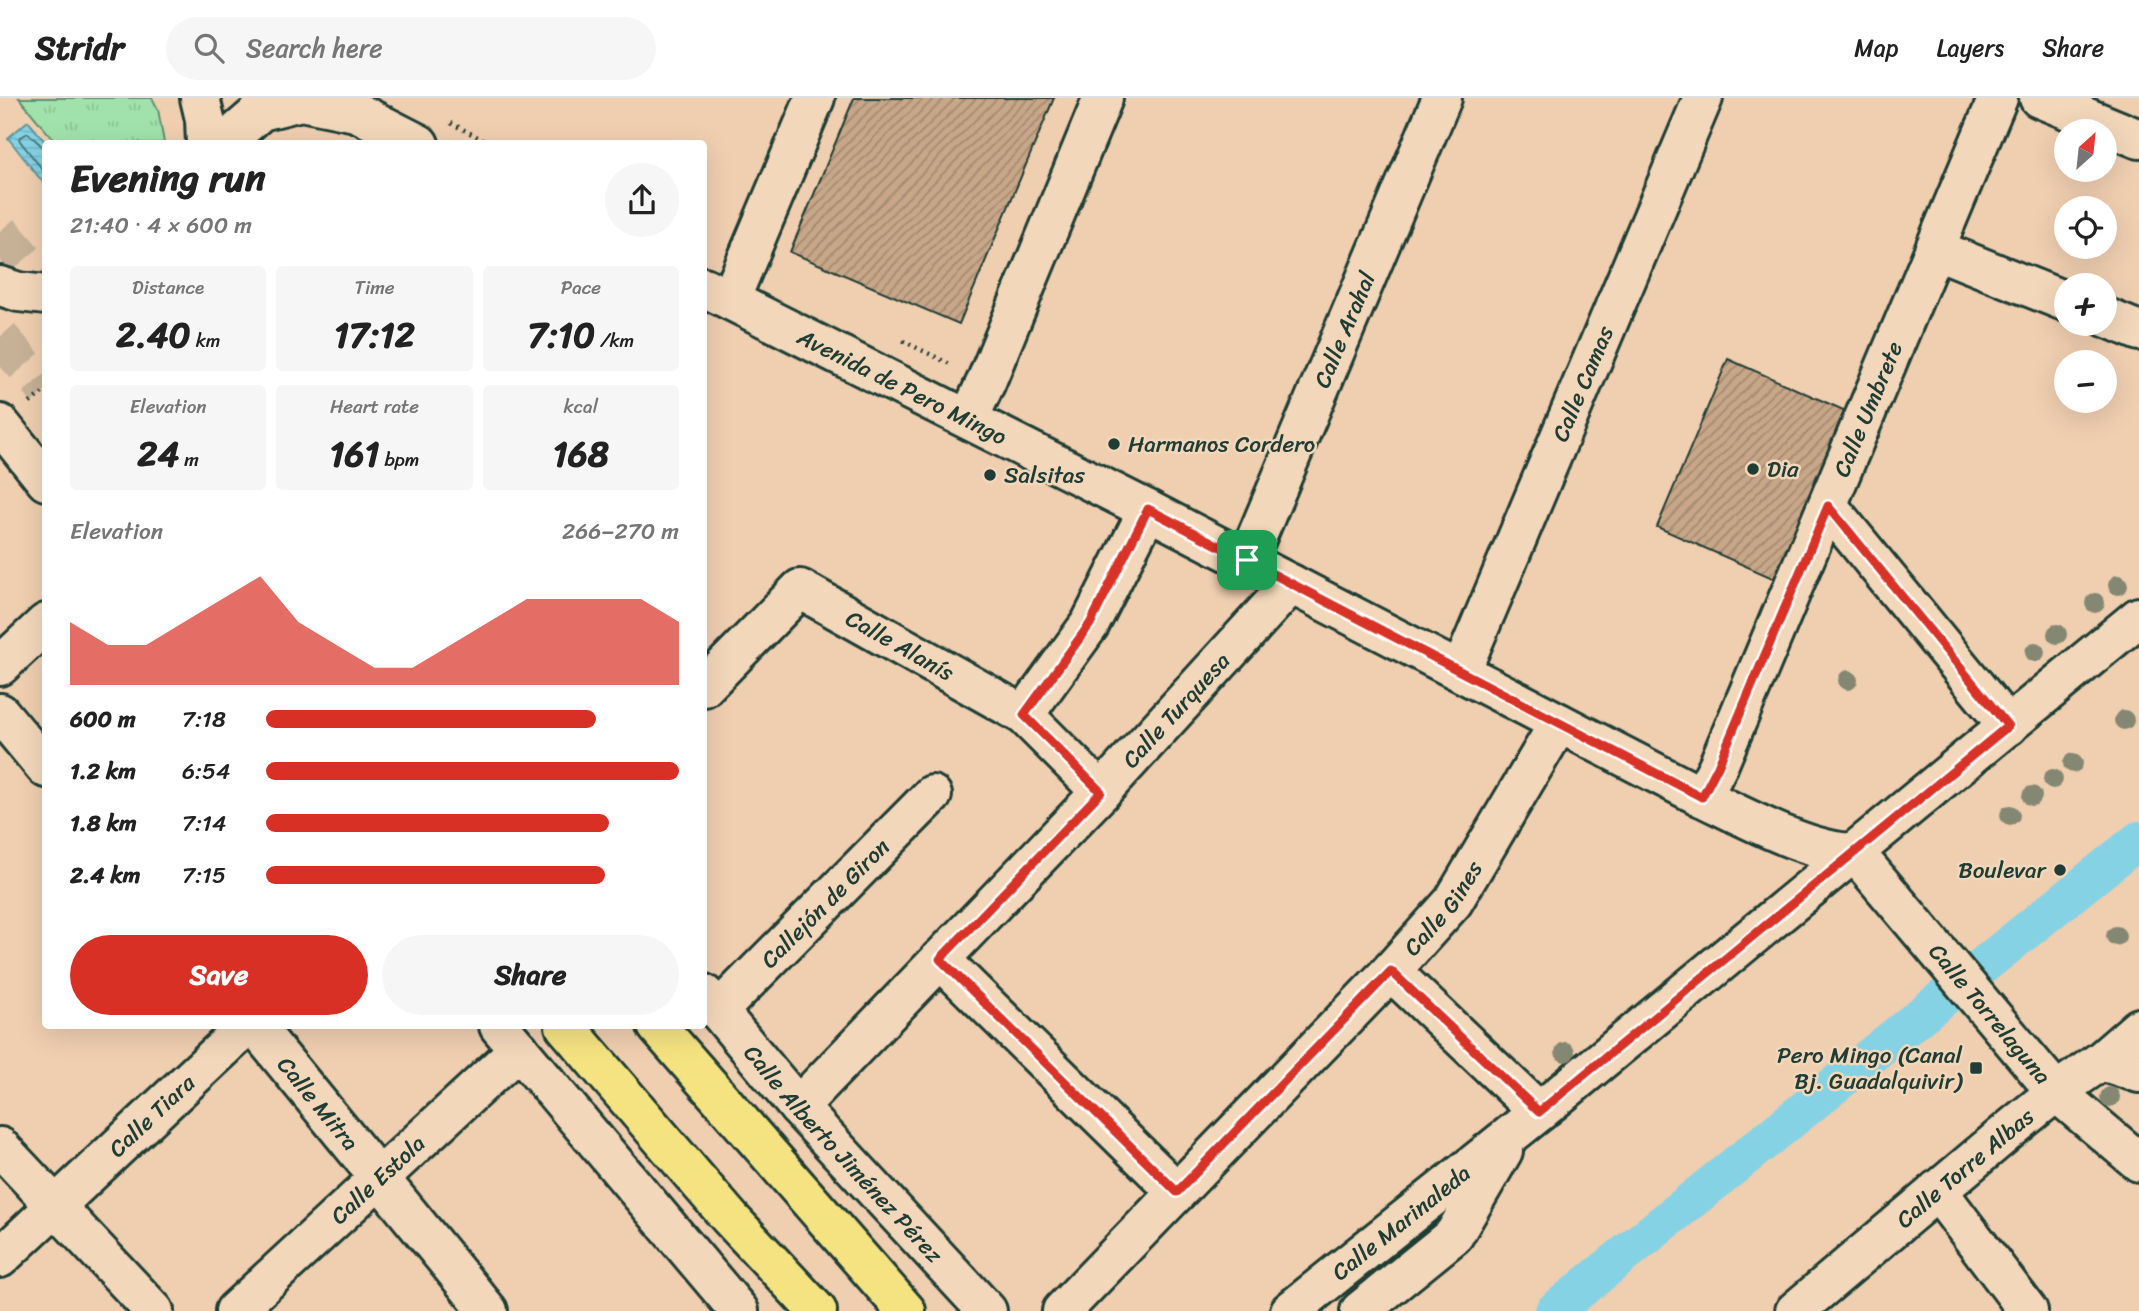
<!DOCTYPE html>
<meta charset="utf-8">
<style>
:root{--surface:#fff;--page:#f6f6f6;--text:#222;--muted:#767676;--line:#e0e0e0;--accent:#d93025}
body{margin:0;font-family:Sriracha,sans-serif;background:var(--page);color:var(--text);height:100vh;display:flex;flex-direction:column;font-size:26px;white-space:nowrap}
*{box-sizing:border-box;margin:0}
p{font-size:23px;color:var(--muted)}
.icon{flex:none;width:38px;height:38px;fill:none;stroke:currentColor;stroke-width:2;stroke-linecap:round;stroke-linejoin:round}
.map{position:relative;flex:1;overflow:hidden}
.sheet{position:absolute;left:42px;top:42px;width:665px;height:889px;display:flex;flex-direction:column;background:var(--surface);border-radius:7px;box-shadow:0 7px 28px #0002}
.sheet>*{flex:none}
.needle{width:46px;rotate:27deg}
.fabs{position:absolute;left:2054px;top:21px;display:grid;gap:14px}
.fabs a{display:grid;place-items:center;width:63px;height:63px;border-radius:50%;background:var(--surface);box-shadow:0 7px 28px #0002;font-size:35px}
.pin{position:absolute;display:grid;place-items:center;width:60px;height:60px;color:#fff;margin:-30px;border-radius:14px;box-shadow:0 4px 10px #0006}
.round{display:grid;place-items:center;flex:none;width:74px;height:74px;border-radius:37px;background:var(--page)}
.headline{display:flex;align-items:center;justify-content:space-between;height:119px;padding:0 28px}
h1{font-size:38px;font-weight:700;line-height:52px}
.figures{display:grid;grid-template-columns:repeat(3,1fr);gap:10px;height:119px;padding:7px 28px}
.figures div{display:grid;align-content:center;border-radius:7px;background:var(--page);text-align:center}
.figures b{font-size:35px;font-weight:700}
.figures small{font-size:19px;font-weight:400}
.figures p{font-size:19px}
.chart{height:196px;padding:14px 28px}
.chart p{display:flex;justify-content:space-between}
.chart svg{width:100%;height:126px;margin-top:7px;fill:var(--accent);opacity:.7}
.action{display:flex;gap:14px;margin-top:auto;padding:14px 28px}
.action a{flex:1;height:80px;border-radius:42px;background:var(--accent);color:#fff;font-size:28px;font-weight:700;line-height:80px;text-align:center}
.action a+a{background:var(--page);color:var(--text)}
ul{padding:0 28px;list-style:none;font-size:23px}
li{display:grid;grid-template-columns:112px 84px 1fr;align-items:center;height:52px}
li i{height:18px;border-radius:9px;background:var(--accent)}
header{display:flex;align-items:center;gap:42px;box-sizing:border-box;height:98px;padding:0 35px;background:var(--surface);border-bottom:2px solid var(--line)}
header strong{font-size:33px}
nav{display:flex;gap:38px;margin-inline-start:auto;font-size:24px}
.search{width:490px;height:63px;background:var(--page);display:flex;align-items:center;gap:18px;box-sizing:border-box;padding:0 24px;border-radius:38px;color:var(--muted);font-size:26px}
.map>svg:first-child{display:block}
</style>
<header>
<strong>Stridr</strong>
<div class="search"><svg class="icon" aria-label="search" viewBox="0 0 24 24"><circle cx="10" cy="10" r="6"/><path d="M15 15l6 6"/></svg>Search here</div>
<nav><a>Map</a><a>Layers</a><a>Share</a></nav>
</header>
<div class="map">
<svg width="2139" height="1213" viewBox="0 0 2139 1213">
<defs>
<pattern id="grass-tufts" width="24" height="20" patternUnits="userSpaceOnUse" patternTransform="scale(1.75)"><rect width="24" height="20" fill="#a1e2ac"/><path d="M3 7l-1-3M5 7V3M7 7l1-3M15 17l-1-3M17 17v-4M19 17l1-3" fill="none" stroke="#8ac395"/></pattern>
<pattern id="water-rules" width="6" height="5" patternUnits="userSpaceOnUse" patternTransform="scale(1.75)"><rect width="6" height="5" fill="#86d2e5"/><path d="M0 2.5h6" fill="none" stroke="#73b5c5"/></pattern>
<pattern id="building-hatch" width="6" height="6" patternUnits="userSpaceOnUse" patternTransform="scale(1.75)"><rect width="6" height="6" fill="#c8a688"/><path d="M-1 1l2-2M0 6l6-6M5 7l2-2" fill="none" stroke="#a28870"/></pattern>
</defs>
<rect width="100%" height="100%" fill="#f0ceb0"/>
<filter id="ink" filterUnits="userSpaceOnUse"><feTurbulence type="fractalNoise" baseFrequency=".0143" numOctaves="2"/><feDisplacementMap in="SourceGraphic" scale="14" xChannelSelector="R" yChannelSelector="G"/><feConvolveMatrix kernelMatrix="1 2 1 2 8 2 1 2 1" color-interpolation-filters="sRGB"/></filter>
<g filter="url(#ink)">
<path fill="url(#grass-tufts)" stroke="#609070" stroke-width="2" d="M19 0H152L158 11 164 45H56Z"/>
<path fill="url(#water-rules)" stroke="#5d969e" stroke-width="2" d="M28 23 46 45 45 87 8 40Z"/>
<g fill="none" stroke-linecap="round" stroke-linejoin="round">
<path stroke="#48797b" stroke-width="2" d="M46 52 28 35 19 40 20 43 46 76"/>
<path stroke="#86d2e5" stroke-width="38" d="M1554 1213 2139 742"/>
</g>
<g fill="url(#building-hatch)" stroke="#1f3d34" stroke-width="2">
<path d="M854 0H1054L959 226 790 154Z"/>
<path d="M1728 261 1848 314 1777 482 1657 429Z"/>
</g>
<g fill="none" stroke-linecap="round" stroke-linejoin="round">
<g stroke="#c6b197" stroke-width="38" stroke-dasharray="38 19" stroke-linecap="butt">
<path d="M0 133 46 187"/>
<path d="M0 239 46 292"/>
</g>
<g stroke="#1f3d34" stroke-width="44">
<g id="minor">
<path d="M200 0 205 21 206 46"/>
<path d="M2039 0 2139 41"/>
<path d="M335 3 419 46"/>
<path d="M223 46 261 13 301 3 356 14"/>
<path d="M1935 151 2067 204"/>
<path d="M0 188 19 194 46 197"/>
<path id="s1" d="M704 189 1148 412 1702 699C1744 719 1810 755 1855 755"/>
<path d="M730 202 815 0"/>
<path d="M2105 219 2139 233"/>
<path d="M969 320 986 284 1103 0"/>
<path d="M0 326 46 383"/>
<path d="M1828 408 2008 628"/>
<path id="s2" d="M1247 462 1442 0"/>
<path d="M0 568 46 525"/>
<path id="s3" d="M1461 573 1703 0"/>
<path id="s4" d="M704 589 800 491 1024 617 1101 694"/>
<path d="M0 615 46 670"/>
<path d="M1024 617 1090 526 1148 412"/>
<path id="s5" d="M1702 699 1718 668 1998 0"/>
<path id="s6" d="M1855 755 2056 994 2139 1064"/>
<path d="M940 861 1177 1094"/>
<path d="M1391 873 1539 1014"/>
<path id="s7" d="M704 896 798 1009 987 1213"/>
<path id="s8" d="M718 913 932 697"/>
<path id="s9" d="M255 928 488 1213"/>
<path d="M499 928 739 1213"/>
<path d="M2101 963 2139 975"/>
<path id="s10" d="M798 1009 1101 694 1291 486"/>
<path d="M0 1049 154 1213"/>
<path d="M1937 1092 2028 1213"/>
<path id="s11" d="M0 1160 247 928"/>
<path id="s12" d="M235 1213 519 951"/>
<path id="s13" d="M1062 1213 1391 873 1453 804 1559 625"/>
<path id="s14" d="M1290 1213 1539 1014 2139 519"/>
<path d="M1360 1213 1454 1137 1503 1053"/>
<path id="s15" d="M1795 1213 2013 1029 2056 994 2101 963 2139 930"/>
</g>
</g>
<g stroke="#1f3d34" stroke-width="44">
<g id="highway">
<path d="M565 928 729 1119 817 1213"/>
<path d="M657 928 906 1213"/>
</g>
</g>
<g stroke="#1f3d34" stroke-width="4.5" stroke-dasharray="2 5" stroke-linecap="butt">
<path d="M451 25 491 46"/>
<path d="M903 243 952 267"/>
<path d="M30 305 46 292"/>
</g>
<use href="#minor" stroke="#f3d7ba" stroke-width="38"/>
<use href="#highway" stroke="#f5e382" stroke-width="38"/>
</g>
<g fill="#848872">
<circle cx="2118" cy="487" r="10"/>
<circle cx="2095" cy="505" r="10"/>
<circle cx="2057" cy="536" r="10"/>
<circle cx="2035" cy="554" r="10"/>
<circle cx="1848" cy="582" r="10"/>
<circle cx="2124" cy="622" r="10"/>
<circle cx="2073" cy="665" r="10"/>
<circle cx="2053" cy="681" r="10"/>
<circle cx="2032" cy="698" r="10"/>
<circle cx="2010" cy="717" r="10"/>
<circle cx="2116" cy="838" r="10"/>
<circle cx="1565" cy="954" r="10"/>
<circle cx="2110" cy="999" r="10"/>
</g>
</g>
<g fill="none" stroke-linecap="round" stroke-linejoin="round" filter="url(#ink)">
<g stroke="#fff" stroke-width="14">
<path id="route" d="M1828 408 2008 628 1539 1014 1391 873 1177 1094 940 861 1101 694 1024 617 1090 526 1148 411 1702 699 1718 668Z"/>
</g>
<use href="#route" stroke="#d93025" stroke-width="9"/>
</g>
<g fill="#1f3d34" stroke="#f3d7ba" stroke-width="2.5">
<circle cx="1114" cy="346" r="7"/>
<circle cx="1753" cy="371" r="7"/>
<circle cx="990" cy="377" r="7"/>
<circle cx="2060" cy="772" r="7"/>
<rect x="1969" y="963" width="14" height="14" rx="3.5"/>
</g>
<g text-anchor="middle" stroke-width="5" stroke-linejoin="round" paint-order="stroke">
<g font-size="23" fill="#1f3d34" stroke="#f3d7ba">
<text dy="8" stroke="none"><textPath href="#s2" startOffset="250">Calle Arahal</textPath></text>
<text dy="8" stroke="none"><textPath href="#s3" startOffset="312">Calle Camas</textPath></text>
<text dy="8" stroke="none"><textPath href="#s1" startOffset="222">Avenida de Pero Mingo</textPath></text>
<text dy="8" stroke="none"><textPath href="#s5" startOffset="422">Calle Umbrete</textPath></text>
<text dy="8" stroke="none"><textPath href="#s4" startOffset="252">Calle Alanís</textPath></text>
<text dy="8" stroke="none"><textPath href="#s10" startOffset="548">Calle Turquesa</textPath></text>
<text dy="8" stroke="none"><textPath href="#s8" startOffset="152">Callejón de Giron</textPath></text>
<text dy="8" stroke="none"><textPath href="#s13" startOffset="555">Calle Gines</textPath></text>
<text dy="8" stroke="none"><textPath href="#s6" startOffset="210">Calle Torrelaguna</textPath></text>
<text dy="8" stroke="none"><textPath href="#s9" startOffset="100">Calle Mitra</textPath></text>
<text dy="8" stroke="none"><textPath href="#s11" startOffset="208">Calle Tiara</textPath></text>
<text dy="8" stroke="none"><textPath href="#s7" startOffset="212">Calle Alberto Jiménez Pérez</textPath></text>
<text dy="8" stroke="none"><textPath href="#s15" startOffset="222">Calle Torre Albas</textPath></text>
<text dy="8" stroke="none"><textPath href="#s12" startOffset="194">Calle Estola</textPath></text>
<text dy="8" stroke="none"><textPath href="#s14" startOffset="142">Calle Marinaleda</textPath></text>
</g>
<g font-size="23" fill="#1f3d34" stroke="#f3d7ba" text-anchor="start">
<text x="1128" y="354">Harmanos Cordero</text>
<text x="1767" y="379">Dia</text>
<text x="1004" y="385">Salsitas</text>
<text x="2046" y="780" text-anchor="end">Boulevar</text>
<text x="1962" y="965" text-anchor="end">Pero Mingo (Canal<tspan x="1962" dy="26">Bj. Guadalquivir)</tspan></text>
</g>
</g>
</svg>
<div class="fabs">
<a><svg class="needle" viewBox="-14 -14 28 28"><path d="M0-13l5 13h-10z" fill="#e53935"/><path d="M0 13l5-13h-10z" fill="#767676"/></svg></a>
<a><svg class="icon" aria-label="locate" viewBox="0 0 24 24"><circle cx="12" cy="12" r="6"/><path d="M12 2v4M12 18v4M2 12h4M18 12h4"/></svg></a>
<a>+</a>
<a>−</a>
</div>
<div class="pin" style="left:1247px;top:462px;background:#1e9e55"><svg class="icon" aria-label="arrive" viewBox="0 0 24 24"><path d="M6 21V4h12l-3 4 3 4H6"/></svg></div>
<section class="sheet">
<div class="headline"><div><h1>Evening run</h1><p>21:40 · 4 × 600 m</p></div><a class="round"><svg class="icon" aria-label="share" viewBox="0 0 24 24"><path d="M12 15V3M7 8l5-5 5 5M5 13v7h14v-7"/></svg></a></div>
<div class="figures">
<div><p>Distance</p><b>2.40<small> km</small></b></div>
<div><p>Time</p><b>17:12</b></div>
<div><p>Pace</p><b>7:10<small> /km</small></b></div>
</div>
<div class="figures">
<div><p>Elevation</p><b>24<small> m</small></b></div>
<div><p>Heart rate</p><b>161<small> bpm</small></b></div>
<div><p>kcal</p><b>168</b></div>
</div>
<div class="chart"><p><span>Elevation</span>266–270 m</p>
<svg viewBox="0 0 160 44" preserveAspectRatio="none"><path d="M0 44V22L10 30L20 30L30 22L40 14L50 6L60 22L70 30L80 38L90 38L100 30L110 22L120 14L130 14L140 14L150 14L160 22V44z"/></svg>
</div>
<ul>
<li><b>600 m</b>7:18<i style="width:80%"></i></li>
<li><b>1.2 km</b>6:54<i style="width:100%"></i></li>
<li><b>1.8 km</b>7:14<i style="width:83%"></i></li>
<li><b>2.4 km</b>7:15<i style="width:82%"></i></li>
</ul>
<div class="action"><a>Save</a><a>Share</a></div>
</section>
</div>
